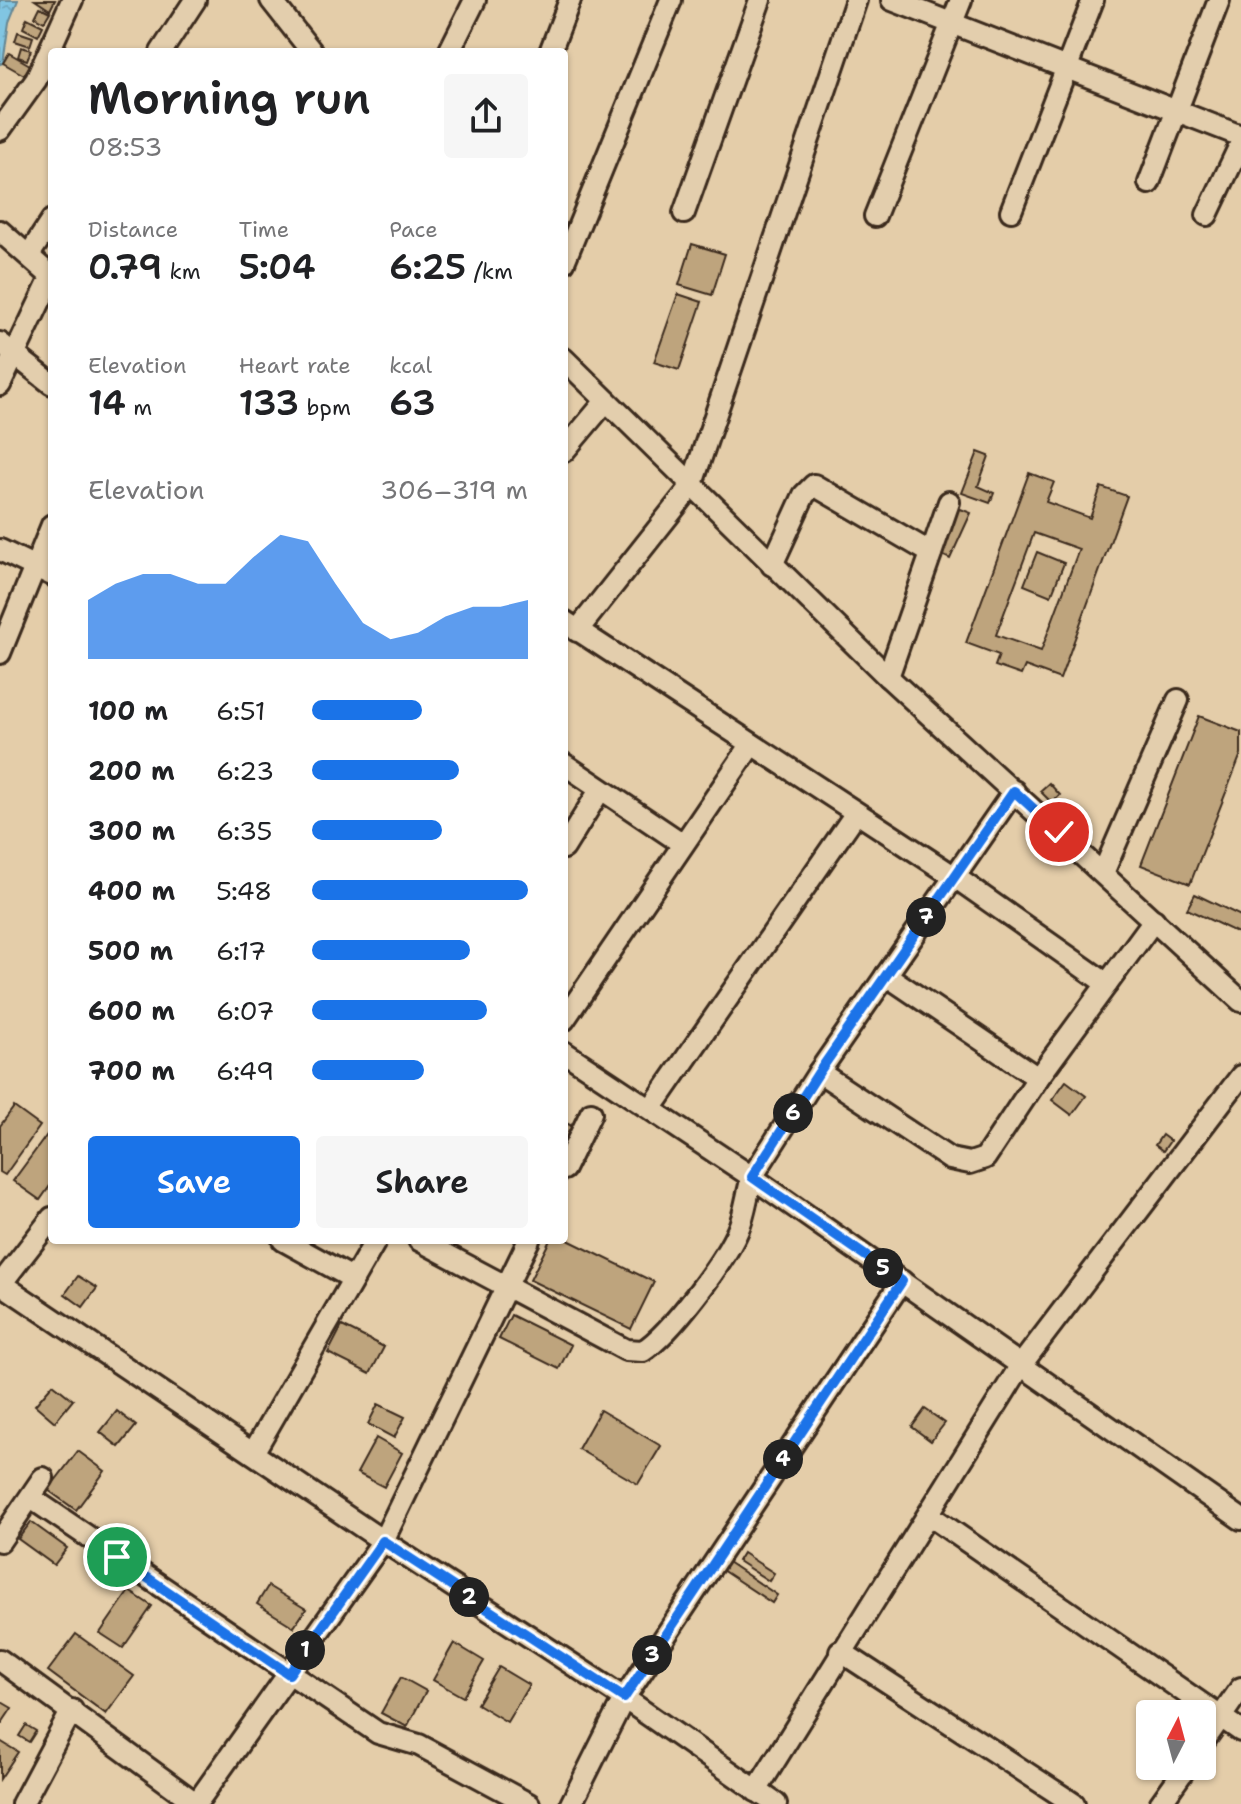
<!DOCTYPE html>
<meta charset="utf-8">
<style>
:root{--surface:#fff;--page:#f6f6f6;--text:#202124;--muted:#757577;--accent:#1a73e8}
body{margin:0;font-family:"Shantell Sans",sans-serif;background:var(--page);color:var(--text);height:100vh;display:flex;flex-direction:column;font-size:30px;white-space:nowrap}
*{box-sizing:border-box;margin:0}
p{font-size:26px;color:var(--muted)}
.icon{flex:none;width:44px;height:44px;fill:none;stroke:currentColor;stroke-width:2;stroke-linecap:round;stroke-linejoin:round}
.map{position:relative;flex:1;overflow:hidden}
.drawer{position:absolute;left:48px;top:48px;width:520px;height:1196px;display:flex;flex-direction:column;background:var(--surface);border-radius:8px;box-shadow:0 2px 6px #0004}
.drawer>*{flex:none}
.needle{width:52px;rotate:6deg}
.tools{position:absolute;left:1136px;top:1700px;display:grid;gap:16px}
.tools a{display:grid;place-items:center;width:80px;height:80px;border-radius:8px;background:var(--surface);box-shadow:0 2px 6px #0004;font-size:40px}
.pin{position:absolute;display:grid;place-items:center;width:68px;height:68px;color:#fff;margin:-34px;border:4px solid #fff;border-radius:50%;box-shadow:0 2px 8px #0007}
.km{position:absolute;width:40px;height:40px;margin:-20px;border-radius:50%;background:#222;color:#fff;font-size:22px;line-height:40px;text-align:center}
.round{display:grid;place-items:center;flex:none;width:84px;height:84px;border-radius:8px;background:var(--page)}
.summary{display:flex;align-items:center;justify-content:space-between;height:136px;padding:0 40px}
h1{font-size:44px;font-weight:600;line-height:60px}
.metrics{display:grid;grid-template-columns:repeat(3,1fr);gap:12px;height:136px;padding:8px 40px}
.metrics div{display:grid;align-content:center}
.metrics b{font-size:34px;font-weight:600}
.metrics small{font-size:22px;font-weight:400}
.metrics p{font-size:22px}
.chart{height:224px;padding:16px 40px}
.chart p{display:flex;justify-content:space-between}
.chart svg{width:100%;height:144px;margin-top:8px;fill:var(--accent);opacity:.7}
.action{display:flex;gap:16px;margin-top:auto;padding:16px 40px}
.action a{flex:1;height:92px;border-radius:8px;background:var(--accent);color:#fff;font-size:32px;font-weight:600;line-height:92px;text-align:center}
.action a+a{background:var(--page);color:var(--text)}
ul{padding:0 40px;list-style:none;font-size:26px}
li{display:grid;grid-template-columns:128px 96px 1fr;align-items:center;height:60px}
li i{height:20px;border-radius:10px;background:var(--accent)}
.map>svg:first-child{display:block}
</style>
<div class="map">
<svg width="1241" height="1804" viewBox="0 0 1241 1804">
<defs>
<pattern id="water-ripples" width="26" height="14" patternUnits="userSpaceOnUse" patternTransform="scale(2)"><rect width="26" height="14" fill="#81c5e2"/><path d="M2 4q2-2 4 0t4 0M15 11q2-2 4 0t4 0" fill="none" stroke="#70a9c1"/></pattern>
</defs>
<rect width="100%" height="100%" fill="#e4cda9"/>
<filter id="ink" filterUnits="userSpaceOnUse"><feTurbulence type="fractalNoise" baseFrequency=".0125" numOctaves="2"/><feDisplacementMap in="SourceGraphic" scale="16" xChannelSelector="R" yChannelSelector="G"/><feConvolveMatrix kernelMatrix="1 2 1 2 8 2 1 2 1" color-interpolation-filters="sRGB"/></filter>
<g filter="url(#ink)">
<path fill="url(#water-ripples)" stroke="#658794" stroke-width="2" d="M0 0H18L9 22 3 63 0 64Z"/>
<g fill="#bea47d" stroke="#3b2a1e" stroke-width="2" fill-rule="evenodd">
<path d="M35 0H55L50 10Z"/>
<path d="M40 7 50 12 44 22 35 17Z"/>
<path d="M27 18 43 26 38 36 23 28Z"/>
<path d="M18 32 33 37 30 46 15 41Z"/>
<path d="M21 47 31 50 27 60 18 57Z"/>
<path d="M9 53 30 65 24 75 3 63Z"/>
<path d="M692 244 725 254 712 295 679 285Z"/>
<path d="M678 294 702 302 679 370 654 362Z"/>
<path d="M978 452 989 456 978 486 994 493 990 503 962 493Z"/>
<path d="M1029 473 1054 482 1046 502 1090 518 1101 487 1127 496 1060 679 1025 666 1021 675 995 666 999 655 966 643ZM1034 533 1079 549 1041 651 996 635Z"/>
<path d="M958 508 971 513 950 559 938 553Z"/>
<path d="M1037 552 1064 563 1051 596 1024 585Z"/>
<path d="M1199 716 1241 732V754L1190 884 1141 865Z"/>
<path d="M1049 783 1060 795 1052 803 1040 791Z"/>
<path d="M1195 894 1241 916 1240 934 1187 909Z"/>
<path d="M1066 1081 1086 1096 1072 1115 1052 1100Z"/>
<path d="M14 1107 40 1126 5 1175 0 1172V1126Z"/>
<path d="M564 1122 578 1129 564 1158Z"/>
<path d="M49 1132 52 1134V1183L40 1200 13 1181Z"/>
<path d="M1162 1135 1170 1141 1163 1151 1155 1145Z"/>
<path d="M564 1238 654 1282 631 1329 530 1280 550 1240Z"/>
<path d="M78 1276 97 1288 83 1307 65 1294Z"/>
<path d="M511 1315 571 1345 559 1369 499 1339Z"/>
<path d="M342 1326 384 1347 370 1374 328 1353Z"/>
<path d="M53 1384 73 1400 55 1422 35 1405Z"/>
<path d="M378 1404 405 1417 394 1438 368 1424Z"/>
<path d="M925 1409 945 1423 931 1441 912 1427Z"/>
<path d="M600 1410 661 1446 638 1484 578 1449Z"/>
<path d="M117 1411 136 1426 119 1447 100 1432Z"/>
<path d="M376 1438 402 1453 384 1487 357 1473Z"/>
<path d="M78 1451 105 1471 76 1510 48 1490Z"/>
<path d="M31 1522 67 1548 54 1565 18 1539Z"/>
<path d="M743 1553 774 1573 769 1581 738 1561Z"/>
<path d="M725 1560 777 1595 772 1603 719 1568Z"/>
<path d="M268 1586 306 1609 294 1627 257 1604Z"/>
<path d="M129 1591 152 1606 123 1648 100 1633Z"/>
<path d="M76 1634 134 1676 106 1714 48 1671Z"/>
<path d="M454 1643 484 1661 463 1697 433 1680Z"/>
<path d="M499 1667 529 1685 507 1722 477 1704Z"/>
<path d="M401 1677 426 1691 407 1727 381 1713Z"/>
<path d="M0 1701 12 1708 2 1723 0 1721Z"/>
<path d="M26 1725 36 1731 29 1742 19 1736Z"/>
<path d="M0 1741 18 1752 0 1779Z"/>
</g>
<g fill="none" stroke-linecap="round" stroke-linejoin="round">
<g stroke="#3b2a1e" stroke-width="26">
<g id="minor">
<path d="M271 0 312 52"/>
<path d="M892 0 1241 136"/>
<path d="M161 52 195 0"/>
<path d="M449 52 475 0"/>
<path d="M550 52 570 0"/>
<path d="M0 130 36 80 72 0"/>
<path d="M1149 183 1219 0"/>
<path d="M1011 211 1093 0"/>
<path d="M684 213 760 0"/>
<path d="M1207 215 1241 143"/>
<path d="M875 216 961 0"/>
<path d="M0 231 51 276"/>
<path d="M29 255 52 220"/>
<path d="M564 262 671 0"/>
<path d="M0 343 52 384"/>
<path d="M564 359 888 677 1241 1001"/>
<path d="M0 385 52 276"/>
<path d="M564 451 606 401"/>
<path d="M0 550 52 575"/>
<path d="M772 565 804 495 814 485 931 553"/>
<path d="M564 621 955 877 1107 984"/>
<path d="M577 631 691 487 856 0"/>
<path d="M0 653 52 525"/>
<path d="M888 677 949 502"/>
<path d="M564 764 683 844"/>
<path d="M564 848 600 790"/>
<path d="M1103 873 1178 700"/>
<path d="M886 975 1038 1078"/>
<path d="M564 1020 751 745"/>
<path d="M564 1052 752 1177 819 1072 1014 791"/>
<path d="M819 1072 950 1159 970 1163 985 1158 1038 1078 1154 920"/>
<path d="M651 1109 856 813"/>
<path d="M564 1169 591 1113"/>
<path d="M283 1240 352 1278"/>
<path d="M419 1240 626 1350 643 1351C670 1334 725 1261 738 1230 745 1214 747 1194 752 1177L1241 1519"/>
<path d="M0 1283 383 1541 624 1698 776 1804"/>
<path d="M0 1285 52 1218"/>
<path d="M253 1453 376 1240"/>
<path d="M31 1498 378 1733 419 1745 529 1804"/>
<path d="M929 1515 1241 1731"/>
<path d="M0 1541 43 1478"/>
<path d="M840 1651 1074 1804"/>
<path d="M0 1660 197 1804"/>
<path d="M1202 1744 1241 1688"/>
<path d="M756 1791 1021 1365 1241 1076"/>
<path d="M22 1804 72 1710"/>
<path d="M196 1804 383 1541 529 1240"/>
<path d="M571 1804 624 1698 902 1281"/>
<path d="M1160 1804 1187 1766"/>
</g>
</g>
<use href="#minor" stroke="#e3cead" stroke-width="20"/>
</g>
</g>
<g fill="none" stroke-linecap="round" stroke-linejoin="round" filter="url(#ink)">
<g stroke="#fff" stroke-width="16">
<path id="route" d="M117 1557 289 1674 383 1541 624 1698 902 1281 752 1177 819 1072 1014 791 1059 832"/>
</g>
<use href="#route" stroke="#1a73e8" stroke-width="10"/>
</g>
</svg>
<div class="tools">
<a><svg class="needle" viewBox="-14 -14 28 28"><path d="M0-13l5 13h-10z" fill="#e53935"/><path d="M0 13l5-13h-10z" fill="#757577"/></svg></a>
</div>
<div class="pin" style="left:117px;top:1557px;background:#1e9e55"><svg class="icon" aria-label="arrive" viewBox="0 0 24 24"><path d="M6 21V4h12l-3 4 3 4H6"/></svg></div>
<div class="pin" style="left:1059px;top:832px;background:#d93025"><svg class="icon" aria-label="check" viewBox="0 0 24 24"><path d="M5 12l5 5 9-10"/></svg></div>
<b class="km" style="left:305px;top:1650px">1</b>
<b class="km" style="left:469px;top:1597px">2</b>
<b class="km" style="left:652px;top:1655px">3</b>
<b class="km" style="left:783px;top:1459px">4</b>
<b class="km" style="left:883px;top:1268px">5</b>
<b class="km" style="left:793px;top:1113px">6</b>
<b class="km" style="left:926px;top:917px">7</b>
<section class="drawer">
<div class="summary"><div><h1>Morning run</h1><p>08:53</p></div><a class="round"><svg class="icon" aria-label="share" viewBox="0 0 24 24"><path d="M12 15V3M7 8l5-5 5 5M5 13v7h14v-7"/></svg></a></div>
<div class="metrics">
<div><p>Distance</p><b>0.79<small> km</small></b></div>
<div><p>Time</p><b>5:04</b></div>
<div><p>Pace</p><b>6:25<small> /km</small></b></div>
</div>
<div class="metrics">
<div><p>Elevation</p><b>14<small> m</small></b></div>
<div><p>Heart rate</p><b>133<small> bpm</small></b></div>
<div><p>kcal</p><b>63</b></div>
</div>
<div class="chart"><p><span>Elevation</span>306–319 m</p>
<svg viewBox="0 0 160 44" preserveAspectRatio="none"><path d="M0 44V26L10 21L20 18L30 18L40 21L50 21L60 13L70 6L80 8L90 21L100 33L110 38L120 36L130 31L140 28L150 28L160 26V44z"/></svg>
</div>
<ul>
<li><b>100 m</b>6:51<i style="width:51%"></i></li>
<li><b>200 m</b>6:23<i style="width:68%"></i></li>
<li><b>300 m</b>6:35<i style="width:60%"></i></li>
<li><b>400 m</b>5:48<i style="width:100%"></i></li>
<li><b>500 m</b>6:17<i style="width:73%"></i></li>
<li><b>600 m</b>6:07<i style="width:81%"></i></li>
<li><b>700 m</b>6:49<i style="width:52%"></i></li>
</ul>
<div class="action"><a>Save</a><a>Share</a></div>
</section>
</div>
